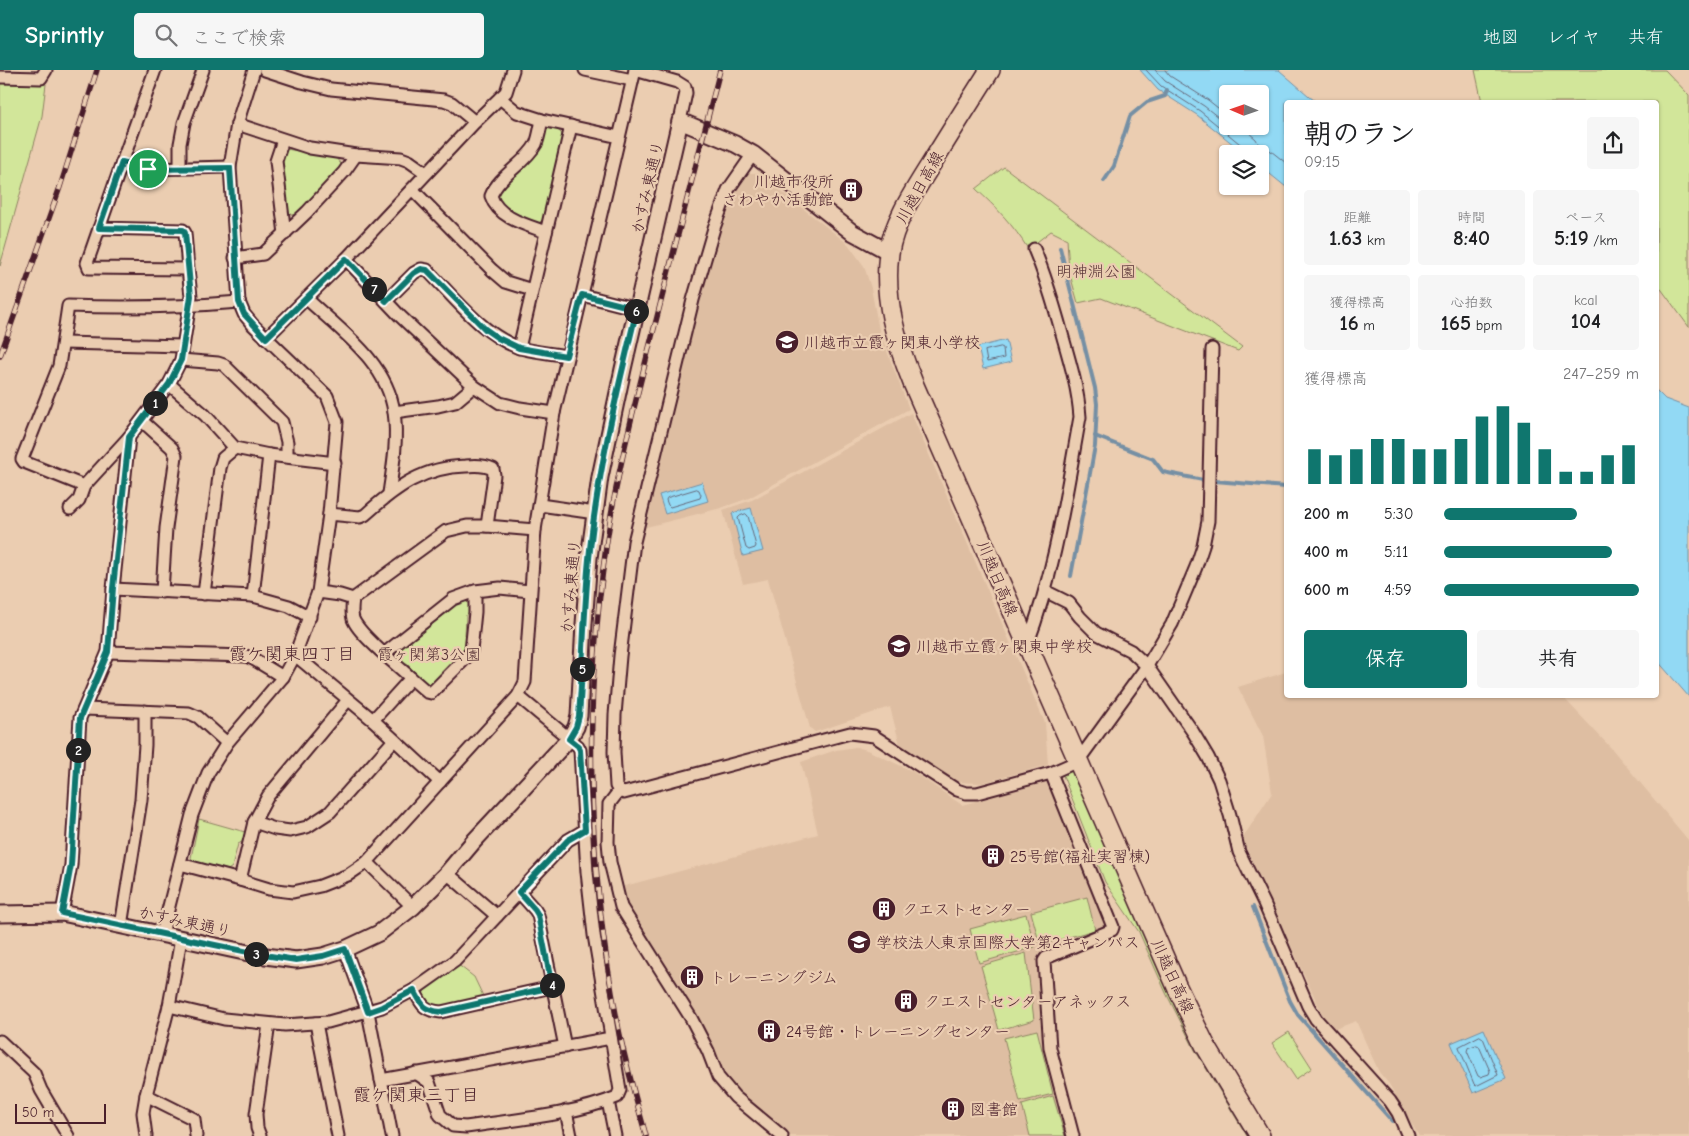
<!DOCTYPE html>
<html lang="ja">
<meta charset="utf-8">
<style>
:root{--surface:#fff;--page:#f6f6f6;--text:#202124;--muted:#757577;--accent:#0f766e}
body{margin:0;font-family:"Comic Neue","Klee One",sans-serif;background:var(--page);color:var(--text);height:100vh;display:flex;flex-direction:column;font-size:19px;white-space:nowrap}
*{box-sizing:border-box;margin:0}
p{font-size:16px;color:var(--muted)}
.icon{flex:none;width:28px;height:28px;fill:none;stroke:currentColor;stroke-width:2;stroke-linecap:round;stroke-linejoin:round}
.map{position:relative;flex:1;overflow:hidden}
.side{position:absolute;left:1284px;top:30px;width:375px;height:598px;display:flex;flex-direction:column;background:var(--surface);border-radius:5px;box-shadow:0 1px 4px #0004}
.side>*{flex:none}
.needle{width:32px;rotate:272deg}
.fabs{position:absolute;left:1219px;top:15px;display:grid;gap:10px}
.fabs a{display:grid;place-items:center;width:50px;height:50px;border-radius:5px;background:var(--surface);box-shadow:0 1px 4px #0004;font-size:25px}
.scale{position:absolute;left:15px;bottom:12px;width:91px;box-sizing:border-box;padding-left:5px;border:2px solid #4a1f2b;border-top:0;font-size:14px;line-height:18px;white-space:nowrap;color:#4a1f2b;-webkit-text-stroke:4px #ebcdb1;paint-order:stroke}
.pin{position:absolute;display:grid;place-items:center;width:42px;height:42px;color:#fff;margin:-21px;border:2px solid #fff;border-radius:50%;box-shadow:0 1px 5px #0007}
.km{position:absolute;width:25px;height:25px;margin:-12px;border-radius:50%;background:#222;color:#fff;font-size:14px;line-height:25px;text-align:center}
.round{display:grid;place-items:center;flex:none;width:52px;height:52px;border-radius:5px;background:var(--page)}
.summary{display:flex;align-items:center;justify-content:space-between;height:85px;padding:0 20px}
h1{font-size:28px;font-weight:600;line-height:38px}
.figures{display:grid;grid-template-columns:repeat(3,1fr);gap:8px;height:85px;padding:5px 20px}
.figures div{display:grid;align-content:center;border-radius:5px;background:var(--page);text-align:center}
.figures b{font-size:21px;font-weight:600}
.figures small{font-size:14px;font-weight:400}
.figures p{font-size:14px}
.chart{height:140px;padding:10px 20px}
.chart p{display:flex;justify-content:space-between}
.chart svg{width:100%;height:90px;margin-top:5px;stroke:var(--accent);stroke-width:6}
.button{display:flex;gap:10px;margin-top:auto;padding:10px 20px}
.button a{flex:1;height:58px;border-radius:5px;background:var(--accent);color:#fff;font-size:20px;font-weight:600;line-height:58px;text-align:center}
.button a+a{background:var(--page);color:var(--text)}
ul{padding:0 20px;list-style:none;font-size:16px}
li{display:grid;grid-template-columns:80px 60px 1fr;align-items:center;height:38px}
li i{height:12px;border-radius:6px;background:var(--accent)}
header{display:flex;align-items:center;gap:30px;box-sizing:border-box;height:70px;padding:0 25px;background:var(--accent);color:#fff}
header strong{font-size:24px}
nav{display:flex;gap:28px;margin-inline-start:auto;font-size:18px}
.search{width:350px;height:45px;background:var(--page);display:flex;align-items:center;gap:12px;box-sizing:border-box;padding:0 18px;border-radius:5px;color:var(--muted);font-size:19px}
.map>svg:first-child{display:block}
</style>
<header>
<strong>Sprintly</strong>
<div class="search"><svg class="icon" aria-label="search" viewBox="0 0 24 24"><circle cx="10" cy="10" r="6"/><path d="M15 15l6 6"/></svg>ここで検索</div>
<nav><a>地図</a><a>レイヤ</a><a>共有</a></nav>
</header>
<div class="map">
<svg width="1689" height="1066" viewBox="0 0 1689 1066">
<rect width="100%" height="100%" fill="#ebcdb1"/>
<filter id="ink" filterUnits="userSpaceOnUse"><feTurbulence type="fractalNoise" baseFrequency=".02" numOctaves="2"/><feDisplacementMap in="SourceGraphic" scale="10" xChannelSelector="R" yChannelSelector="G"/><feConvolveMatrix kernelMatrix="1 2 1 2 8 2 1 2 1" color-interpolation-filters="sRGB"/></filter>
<g filter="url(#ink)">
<g fill="#debea2">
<path d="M746 103H758L848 174 864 196 871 218 879 260 909 339 749 428 721 438 646 457 656 396 716 172 734 118Z"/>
<path d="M911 343 1045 653 1048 695 982 713 956 712 900 675 890 637 815 662 810 658 768 509 743 514 723 440 752 430Z"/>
<path d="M1286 602V625H1561L1612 679 1689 771V1066H1419L1389 1014 1379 1002 1356 951 1335 959 1324 948 1242 769 1272 723 1263 666 1238 617Z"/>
<path d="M856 677 867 680 912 701 962 735 1050 711 1107 851 1106 858 1038 886 1046 979 1056 1025 1068 1066H790L737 1023 721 1005 623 832 621 817 818 764 801 692 836 680Z"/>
</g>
<g fill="#d2e69a" stroke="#8e8262">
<path d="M1475 0H1665L1689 25V257L1656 212V32H1482Z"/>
<path d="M0 13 46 14 42 46 0 196Z"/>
<path d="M548 57C556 58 560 60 564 68L545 147 539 153C523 153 503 140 495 126L498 121 527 93 543 63Z"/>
<path d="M286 79 335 87 341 94 340 98 301 140 293 145 288 142 286 137 281 85Z"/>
<path d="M1004 97 1242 277 1238 281 1101 228 1078 233 1069 201 1067 169 1051 161 1028 179C1014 156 996 137 976 119Z"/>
<path d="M460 529C468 531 470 534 470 542L466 545 465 566 469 568 465 580 456 593 451 592 435 609 437 613 430 618 421 612V608L407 594 403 595 396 586 397 580 405 572 409 573 449 541 448 537Z"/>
<path d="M1069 701H1075L1253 1066H1247L1195 980 1166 923 1139 862 1105 812 1062 703Z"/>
<path d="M199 749 245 762 242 772 238 774 232 797 228 800 193 791 191 788Z"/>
<path d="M1087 827 1095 860 1040 875 1031 842Z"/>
<path d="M1026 844 1035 877 979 893 970 859Z"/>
<path d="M1026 883 1034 950 999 960 981 896Z"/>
<path d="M457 894 474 907 484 928 436 937 424 930 423 925 425 919 438 911Z"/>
<path d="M1037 960 1053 1024 1020 1032 1004 968Z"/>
<path d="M1289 962 1312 998 1296 1009 1272 973Z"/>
<path d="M1053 1026 1065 1066H1030L1022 1035Z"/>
</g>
<g fill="#92d9f4" stroke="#758fa4" fill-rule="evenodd">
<path d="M1140 0H1279L1316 32H1286V117L1260 96V84H1245L1197 45 1158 20ZM1228 24H1260V56H1228Z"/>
<path d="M1006 270 1011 292 983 299 978 277Z"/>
<path d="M1656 320 1665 329 1689 338V627L1656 589Z"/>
<path d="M702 412 708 431 665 444 659 425Z"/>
<path d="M751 438 763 481 743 486 732 443Z"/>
<path d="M1484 959 1506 1009 1473 1023 1451 973Z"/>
</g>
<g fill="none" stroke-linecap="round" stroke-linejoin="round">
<g stroke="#67697b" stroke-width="1">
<path d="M1146 0 1161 16 1200 41 1245 78 1248 84"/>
<path d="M1155 0 1165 11 1204 36 1228 55"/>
<path d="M1165 0 1170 6 1208 30 1228 46"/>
<path d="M1241 56 1256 69 1261 78 1271 81 1286 93"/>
<path d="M1001 277 1003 278 1004 288 987 292 985 281Z"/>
<path d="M697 419 699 420 701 425 700 428 670 437 668 435 666 430 667 428Z"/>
<path d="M746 444 748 446 756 476 755 478 749 480 746 478 738 448 740 446Z"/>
<path d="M1480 966 1483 968 1498 1005 1476 1016 1474 1014 1459 977Z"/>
<path d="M1477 975 1479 976 1490 1001 1489 1004 1480 1007 1478 1006 1467 981 1468 978Z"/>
</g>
<g stroke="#758fa4" stroke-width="4">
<path d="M1104 111 1114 96 1130 46 1147 32 1165 26 1167 20"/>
<path d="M1060 178 1095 318 1097 334 1095 376 1071 506"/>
<path d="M1095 366 1153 389 1163 402 1203 410 1286 417"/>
<path d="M1253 837 1290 931 1298 945 1392 1051"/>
</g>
<g stroke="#4a1f2b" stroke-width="15">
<g id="minor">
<path d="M254 0 237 54 230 97 239 232 244 244 253 255 327 326 337 352 329 444"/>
<path d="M265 0 302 12 331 19 444 30 452 33 475 52"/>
<path d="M513 0 506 22 475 52 346 189 400 246 474 316 500 333 520 338 554 343"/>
<path d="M585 0 632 10"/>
<path d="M635 0 677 12 685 17 686 23 680 51"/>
<path d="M0 7 41 8 46 0"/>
<path d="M500 28 517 42 542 50 619 67"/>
<path d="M542 50C540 58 539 67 536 74 525 94 499 105 491 126 498 148 526 155 546 162"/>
<path d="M237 54 310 78 356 85 401 88 409 91 426 103"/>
<path d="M283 70 276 91 285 164"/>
<path d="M753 84 728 120 714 158 693 230 634 472 620 586 615 645 614 682 616 716 619 721 624 723 850 663 874 666 957 720 966 723H977L1051 703 1078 691 1147 596 1172 554 1196 497 1203 476 1208 451 1212 279"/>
<path d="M122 92 148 99 230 97"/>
<path d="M180 98V74L184 53 203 0"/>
<path d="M412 119 492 200 506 212 532 220"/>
<path d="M99 158 183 160 185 163 188 199 89 198 87 193C109 129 132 64 155 0"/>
<path d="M235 188 263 184 307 142 344 102 356 85"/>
<path d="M582 225 637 239"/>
<path d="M307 229C341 261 387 292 394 342 398 369 393 397 389 423"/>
<path d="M386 231 414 203 421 199 427 200C454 227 481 263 517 277 532 282 551 283 567 286"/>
<path d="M266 268 346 189"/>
<path d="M63 273 183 276"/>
<path d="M519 278 571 56"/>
<path d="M181 290 218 293 224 295 282 352 287 372V386"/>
<path d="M169 314 205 345 235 378 269 385 335 393"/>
<path d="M394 342 438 336 455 332 474 316"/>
<path d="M142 351 172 378 176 386 166 458 162 522"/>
<path d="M84 416 24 392 22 389 59 296 68 236C125 238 182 237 239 232"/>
<path d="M540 435 595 443"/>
<path d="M70 439 79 430 84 416 129 367"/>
<path d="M113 519 253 526 289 536 310 547"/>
<path d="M475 521 500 518 530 521"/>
<path d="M1045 521 1069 533 1080 547 1096 563 1131 581 1147 596 1193 662 1208 687 1219 710 1230 745 1239 782 1264 833 1308 936 1316 949 1390 1031 1398 1043 1408 1066"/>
<path d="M318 522 340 525 353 529C352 536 351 542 353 549 359 565 397 595 411 608L373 650"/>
<path d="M204 524 220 398 223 388 235 378"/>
<path d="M253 526 269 385"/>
<path d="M353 529 446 461 467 456H487"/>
<path d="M1027 575C1055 502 1066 424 1080 347 1078 318 1070 292 1062 264 1054 235 1046 207 1034 179"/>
<path d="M108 582 246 586 255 590 283 607"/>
<path d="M385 583 453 529 475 521V542L471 581 466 588 431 623 427 622 411 608"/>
<path d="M84 639 189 643 198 647 227 673"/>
<path d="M1051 703 1113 857 1112 860 1046 888 1044 891 1050 978 1073 1066"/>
<path d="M440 712 373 650 295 585 318 522 329 444 360 447 365 445C396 417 423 397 466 396 475 395 485 395 493 399L494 405 487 456 535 460"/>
<path d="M619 721 609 734 608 772 610 792 621 837 691 948 708 981 718 1007 735 1027 782 1066"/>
<path d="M254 752 275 759 290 761 307 757 330 742 394 670"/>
<path d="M367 792 413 837"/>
<path d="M180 794 240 810 269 819 293 822 320 816 348 805 367 792 518 626 525 612 535 460 554 343 635 0"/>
<path d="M447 803 497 846"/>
<path d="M240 810 254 752 268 726 348 630"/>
<path d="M519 822 535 840 538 845 565 977"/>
<path d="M62 843 71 795 80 648 108 582 113 519 129 367 169 314 181 290 191 226 188 199"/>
<path d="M121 856 141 730 145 675V641"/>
<path d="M162 864 192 745 208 703 227 673 283 607 295 585"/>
<path d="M345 879 368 942 392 1066"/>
<path d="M414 920C422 935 423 940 441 942L552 917"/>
<path d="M169 936 224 949 285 955 328 952 382 937 414 920 455 891 568 770 585 760"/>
<path d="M316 953 338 1066"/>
<path d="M0 971 34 1003 41 1020 68 1066"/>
<path d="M416 1003 429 1012 440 1045 453 1056 466 1057C512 1050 574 1045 617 1027L620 1020 594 865 587 802 580 680 578 676 518 626"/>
<path d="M381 1010 611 968"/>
<path d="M146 1025 194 1049 196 1066"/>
<path d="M608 1031 615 1066"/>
<path d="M566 1041 571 1066"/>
<path d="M146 1066 143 1043 146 1025 169 936 181 869"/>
<path d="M260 1066 257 1058 256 1044 269 954"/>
</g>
</g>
<g stroke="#4a1f2b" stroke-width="19">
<path id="tertiary" d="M0 844 62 843 258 885 296 890 323 886 345 879 379 863 413 837 447 803 474 771 569 669 576 657 579 646 584 554 589 488 600 407 623 299 680 51 735 74 753 84 852 162 889 182"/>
</g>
<g stroke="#4a1f2b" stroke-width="22">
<path id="primary" d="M990 0C971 30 952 60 933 91 917 117 893 152 889 183 883 229 896 271 913 313L1177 917 1205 975 1260 1066"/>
</g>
<use href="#minor" stroke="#ebcdb1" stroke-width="11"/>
<use href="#tertiary" stroke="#ebcdb1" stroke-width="15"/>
<use href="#primary" stroke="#ebcdb1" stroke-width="19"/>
<g stroke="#4a1f2b" stroke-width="5.5">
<g id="rail">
<path d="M0 286 60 117 97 0"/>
<path d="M646 1066C636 1029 625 992 618 955 585 789 583 612 611 445 623 377 641 310 658 243 679 162 699 81 720 0"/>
</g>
</g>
<use href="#rail" stroke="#ebcdb1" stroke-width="4" stroke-dasharray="11" stroke-linecap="butt"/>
</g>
</g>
<g fill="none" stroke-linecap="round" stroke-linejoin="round" filter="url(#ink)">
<g stroke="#fff" stroke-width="10">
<path id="route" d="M122 92 148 99 230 98 239 232 244 244 266 268 346 189 386 231 414 203 421 199 427 200 485 259 498 268 519 278 566 286 582 225 637 239C617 321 597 405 589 489 584 541 583 593 579 646L576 657 569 669 578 676 580 680 585 760 568 770 519 822 535 840 538 845 552 917 441 942C423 940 422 935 414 920L382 937 368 942 345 879 323 886 296 890 258 884 62 843 71 795 80 648 108 582 113 518 129 367 169 314 181 290 191 226 185 163 183 160 99 158Z"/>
</g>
<use href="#route" stroke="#0f766e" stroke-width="6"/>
</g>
<defs>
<g id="building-disc" transform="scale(1.25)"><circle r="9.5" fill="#4a1f2b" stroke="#ebcdb1"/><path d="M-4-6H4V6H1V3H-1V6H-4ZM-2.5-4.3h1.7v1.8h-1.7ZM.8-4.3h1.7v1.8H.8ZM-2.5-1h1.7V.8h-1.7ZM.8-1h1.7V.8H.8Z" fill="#fff"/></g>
<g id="school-disc" transform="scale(1.25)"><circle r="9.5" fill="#4a1f2b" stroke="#ebcdb1"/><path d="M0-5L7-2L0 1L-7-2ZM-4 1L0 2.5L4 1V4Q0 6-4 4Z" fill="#fff"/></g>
<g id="university-disc" transform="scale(1.25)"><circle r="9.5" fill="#4a1f2b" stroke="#ebcdb1"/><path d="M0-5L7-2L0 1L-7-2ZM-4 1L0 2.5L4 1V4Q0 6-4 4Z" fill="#fff"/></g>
</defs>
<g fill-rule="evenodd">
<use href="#building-disc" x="851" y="120"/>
<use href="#school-disc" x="787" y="272"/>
<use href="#school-disc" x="899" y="576"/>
<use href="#building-disc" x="993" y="786"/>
<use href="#building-disc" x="884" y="839"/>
<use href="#university-disc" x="859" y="872"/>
<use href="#building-disc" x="692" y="907"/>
<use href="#building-disc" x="906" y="931"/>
<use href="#building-disc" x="769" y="961"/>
<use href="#building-disc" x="953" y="1039"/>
</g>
<g text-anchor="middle" stroke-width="4.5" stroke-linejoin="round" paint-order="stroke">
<g font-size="16" fill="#4a1f2b" stroke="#ebcdb1" text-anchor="start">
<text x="834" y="117" text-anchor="end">川越市役所<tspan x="834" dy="18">さわやか活動館</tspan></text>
<text x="804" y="278">川越市立霞ヶ関東小学校</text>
<text x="916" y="582">川越市立霞ヶ関東中学校</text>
<text x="1010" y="792">25号館(福祉実習棟)</text>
<text x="902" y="845">クエストセンター</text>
<text x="876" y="878">学校法人東京国際大学第2キャンパス</text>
<text x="710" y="913">トレーニングジム</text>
<text x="924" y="937">クエストセンターアネックス</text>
<text x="786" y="967">24号館・トレーニングセンター</text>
<text x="970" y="1045">図書館</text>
</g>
<g font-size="16" fill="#4a1f2b" stroke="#ebcdb1">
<text transform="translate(647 117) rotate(-77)" y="6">かすみ東通り</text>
<text transform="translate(919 117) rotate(-61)" y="6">川越日高線</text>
<text transform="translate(998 508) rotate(67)" y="6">川越日高線</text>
<text transform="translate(570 516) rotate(-85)" y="6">かすみ東通り</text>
<text transform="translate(185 851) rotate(12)" y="6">かすみ東通り</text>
<text transform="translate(1173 906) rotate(65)" y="6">川越日高線</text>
</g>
<g font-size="16" fill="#583336" stroke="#ebcdb1">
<text x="1096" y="207">明神淵公園</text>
<text x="429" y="590">霞ヶ関第3公園</text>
</g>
<g font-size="18" fill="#4a1f2b" stroke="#ebcdb1">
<text x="292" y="590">霞ケ関東四丁目</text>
<text x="416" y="1031">霞ケ関東三丁目</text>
</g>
</g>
</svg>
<div class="fabs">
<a><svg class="needle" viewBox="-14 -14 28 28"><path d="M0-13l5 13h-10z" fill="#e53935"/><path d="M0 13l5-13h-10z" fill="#757577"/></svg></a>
<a><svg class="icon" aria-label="layers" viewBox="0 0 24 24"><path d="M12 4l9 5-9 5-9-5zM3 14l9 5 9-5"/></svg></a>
</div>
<div class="scale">50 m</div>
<div class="pin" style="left:148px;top:99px;background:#1e9e55"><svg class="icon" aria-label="arrive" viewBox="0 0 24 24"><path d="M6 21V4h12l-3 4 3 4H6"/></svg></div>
<b class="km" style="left:155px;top:333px">1</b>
<b class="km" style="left:78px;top:680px">2</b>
<b class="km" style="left:256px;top:884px">3</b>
<b class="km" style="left:552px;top:915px">4</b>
<b class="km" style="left:582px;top:599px">5</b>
<b class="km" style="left:636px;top:241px">6</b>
<b class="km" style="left:374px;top:219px">7</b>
<section class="side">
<div class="summary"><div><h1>朝のラン</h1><p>09:15</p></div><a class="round"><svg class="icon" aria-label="share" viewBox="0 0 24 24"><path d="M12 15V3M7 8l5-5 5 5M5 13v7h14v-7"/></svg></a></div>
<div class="figures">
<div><p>距離</p><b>1.63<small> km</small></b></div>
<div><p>時間</p><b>8:40</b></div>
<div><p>ペース</p><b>5:19<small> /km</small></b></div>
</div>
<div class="figures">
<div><p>獲得標高</p><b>16<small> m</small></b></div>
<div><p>心拍数</p><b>165<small> bpm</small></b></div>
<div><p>kcal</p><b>104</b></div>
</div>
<div class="chart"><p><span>獲得標高</span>247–259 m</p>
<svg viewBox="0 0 160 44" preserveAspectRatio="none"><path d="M5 44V27M15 44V30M25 44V27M35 44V22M45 44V22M55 44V27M65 44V27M75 44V22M85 44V11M95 44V6M105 44V14M115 44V27M125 44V38M135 44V38M145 44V30M155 44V25"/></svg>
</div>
<ul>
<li><b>200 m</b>5:30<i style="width:68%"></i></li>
<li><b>400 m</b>5:11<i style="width:86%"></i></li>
<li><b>600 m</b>4:59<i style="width:100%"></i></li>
</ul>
<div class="button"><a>保存</a><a>共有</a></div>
</section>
</div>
